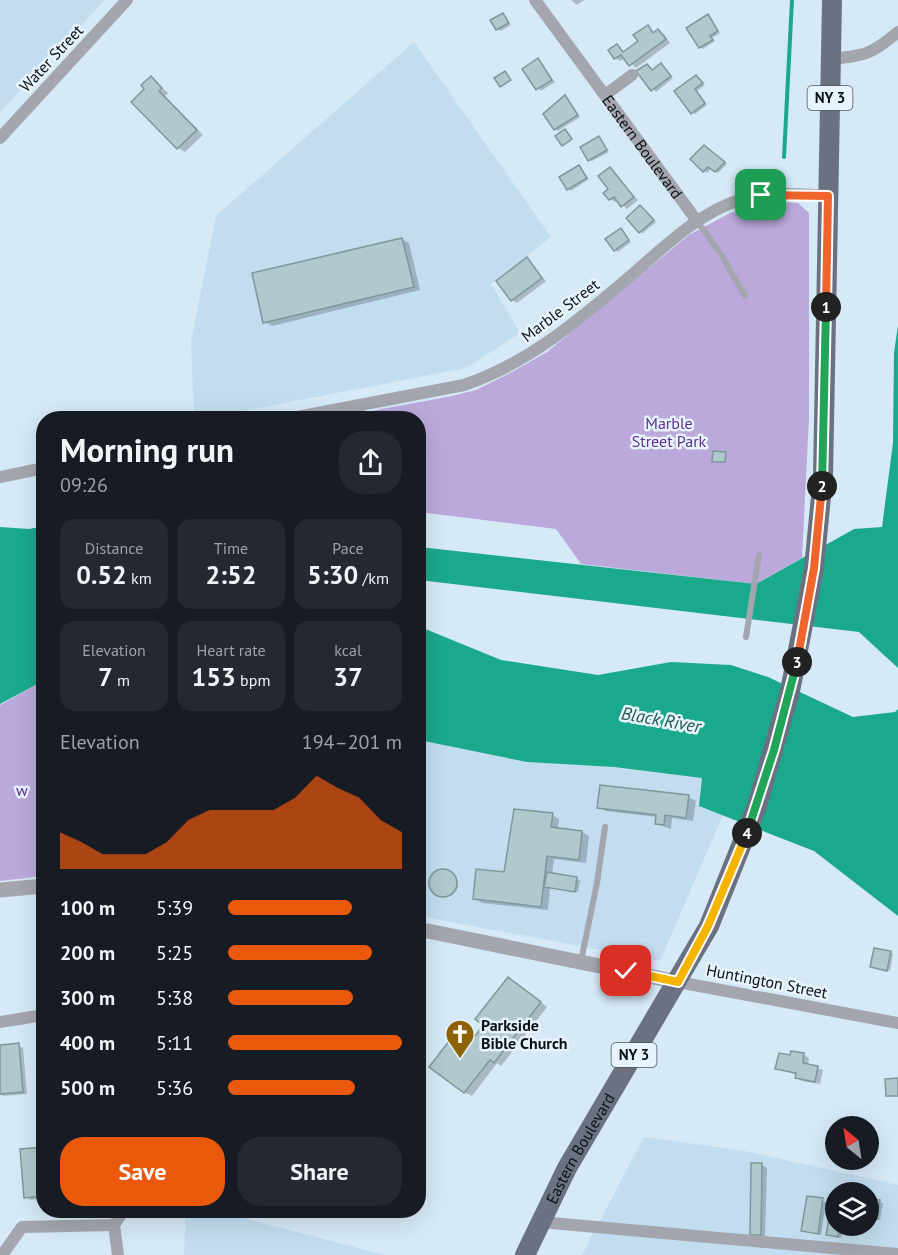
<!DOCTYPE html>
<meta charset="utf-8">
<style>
:root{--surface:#171b24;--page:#242831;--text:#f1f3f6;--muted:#9ea1a6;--accent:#ea580c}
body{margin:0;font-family:"PT Sans",sans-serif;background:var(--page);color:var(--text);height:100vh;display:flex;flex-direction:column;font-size:22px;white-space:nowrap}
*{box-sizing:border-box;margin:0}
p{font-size:20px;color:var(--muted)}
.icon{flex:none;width:33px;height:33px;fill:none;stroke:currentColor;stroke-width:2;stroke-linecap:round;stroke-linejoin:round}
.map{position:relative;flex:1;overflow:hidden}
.drawer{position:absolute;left:36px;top:411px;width:390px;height:807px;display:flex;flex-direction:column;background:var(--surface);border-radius:24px;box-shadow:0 6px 24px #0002}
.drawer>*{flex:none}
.needle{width:39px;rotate:330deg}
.buttons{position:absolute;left:825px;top:1116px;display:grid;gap:12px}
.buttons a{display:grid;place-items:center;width:54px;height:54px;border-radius:50%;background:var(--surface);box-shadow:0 6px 24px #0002;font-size:30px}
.pin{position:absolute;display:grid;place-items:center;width:51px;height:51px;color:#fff;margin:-26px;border-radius:12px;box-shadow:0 3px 9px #0006}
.km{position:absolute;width:30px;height:30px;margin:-15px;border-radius:50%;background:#222;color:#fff;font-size:16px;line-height:30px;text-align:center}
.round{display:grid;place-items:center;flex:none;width:63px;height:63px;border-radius:24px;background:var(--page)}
.headline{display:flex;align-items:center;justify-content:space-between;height:102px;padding:0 24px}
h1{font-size:33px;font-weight:600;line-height:45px}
.metrics{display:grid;grid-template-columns:repeat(3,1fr);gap:9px;height:102px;padding:6px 24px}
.metrics div{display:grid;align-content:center;border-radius:15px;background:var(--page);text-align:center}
.metrics b{font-size:26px;font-weight:600}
.metrics small{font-size:16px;font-weight:400}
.metrics p{font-size:16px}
.chart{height:168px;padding:12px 24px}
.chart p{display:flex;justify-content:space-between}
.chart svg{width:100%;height:108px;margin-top:6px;fill:var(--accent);opacity:.7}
.primary-button{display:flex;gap:12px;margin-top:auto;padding:12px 24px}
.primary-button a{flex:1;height:69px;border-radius:24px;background:var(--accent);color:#fff;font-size:24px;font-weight:600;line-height:69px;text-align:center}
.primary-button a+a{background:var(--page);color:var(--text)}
ul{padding:0 24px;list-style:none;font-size:20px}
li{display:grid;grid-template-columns:96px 72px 1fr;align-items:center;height:45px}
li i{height:15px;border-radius:8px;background:var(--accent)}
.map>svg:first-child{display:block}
</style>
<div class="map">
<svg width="898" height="1255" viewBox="0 0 898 1255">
<rect width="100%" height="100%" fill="#d5e9f6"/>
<g fill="#c2ddf0" fill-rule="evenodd">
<path d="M0 0H105L0 112Z"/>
<path d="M414 42 551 237 491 284 520 333 466 368 207 418H194L191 342 216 216Z"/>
<path d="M418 740 482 751 702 778 699 806 723 815 660 961 419 916Z"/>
<path d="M644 1137 745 1151 898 1185V1255H582ZM836 1192H868V1226H836Z"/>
<path d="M186 1210 217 1211 385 1255H184Z"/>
</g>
<g fill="#bba9db">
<path d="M773 201 798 203 809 213V418L802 558 756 584 581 564 556 529 419 512 418 418H334L452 396 476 390 512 372 547 352 689 235 730 213Z"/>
<path d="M43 681V876L0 881V705Z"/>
</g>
<g fill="#1ba98c">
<path d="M898 325V668L859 632 419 580V547L756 584 854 529 882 527 893 443 894 353Z"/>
<path d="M44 526 43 681 0 704V527L29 529Z"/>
<path d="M418 626 501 660 598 675 671 662 731 665 768 677 853 717 895 712 898 709V916L814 851 699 806 702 778 614 767 527 762 419 740Z"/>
</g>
<g fill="#0003">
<path d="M571 0H584L577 5Z"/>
<path d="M503 15 511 25 501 31 497 29Z"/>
<path d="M708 16 720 33 712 38 715 41 703 49 700 47Z"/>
<path d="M648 26 655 33 658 31 664 34 670 43 636 68 625 58 620 61 615 58 610 51 617 46 625 53 640 42Z"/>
<path d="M538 60 555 82 541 91 525 69Z"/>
<path d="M647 65 653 71 664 67 673 78 656 92 639 72Z"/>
<path d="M696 77 705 85 697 91 707 105 695 114 692 113Z"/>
<path d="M151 78 168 93 165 96 203 135 185 152 178 148 146 89Z"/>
<path d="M565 97 580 117 558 131 555 129 554 105Z"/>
<path d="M599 138 609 152 592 161 589 160Z"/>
<path d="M707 149 727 164 718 173 712 168 707 173 704 171Z"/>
<path d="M579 167 589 179 571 191 568 189Z"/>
<path d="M610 169 638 200 627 209 618 200 615 202 610 199Z"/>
<path d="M643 208 656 222 643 233 640 232Z"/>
<path d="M621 230 631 242 618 252 615 250Z"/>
<path d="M402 239 409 243 420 290 272 326 265 322Z"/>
<path d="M527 259 546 281 517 303 512 300Z"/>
<path d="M688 797 696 801 693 821 672 818 671 829 657 824V817L606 811 599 807Z"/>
<path d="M552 815 559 819 558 829 582 832 589 836 586 863 554 859 552 875 580 880 578 892 550 888 548 910 482 903 474 898 505 874Z"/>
<circle cx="445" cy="884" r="13"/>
<path d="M890 952 893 954 890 971 872 967Z"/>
<path d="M516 983 547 1007 501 1066 497 1063 472 1096 464 1092 474 1040Z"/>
<path d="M18 1045 23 1048 27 1094 3 1096 0 1094V1046Z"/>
<path d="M804 1055 809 1058 808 1065 823 1070 820 1084 802 1081 797 1078 798 1075 777 1069 792 1057Z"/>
<path d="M44 1149V1198L31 1200 26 1197Z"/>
<path d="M762 1165 767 1168 765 1237 751 1234Z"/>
<path d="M808 1198 826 1202 821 1235 803 1231Z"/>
<path d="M868 1200 883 1203 880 1220 868 1219Z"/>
<path d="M836 1226H843L841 1238 827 1235Z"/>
</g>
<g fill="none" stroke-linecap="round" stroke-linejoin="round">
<path stroke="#1ba98c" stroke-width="4" d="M784 157 792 0"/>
</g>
<g fill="#afc9cc" stroke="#7f979b" stroke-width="1.5">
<path d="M503 13 509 23 496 30 490 20Z"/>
<path d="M708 14 718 31 710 36 713 40 699 48 686 28Z"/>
<path d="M648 25 653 33 658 29 666 39 629 66 621 55 614 59 608 50 617 44 623 52 638 41 633 35Z"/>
<path d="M538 58 552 80 536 90 522 69Z"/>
<path d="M661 63 671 76 651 91 636 71 647 64 652 70Z"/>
<path d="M505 71 511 80 500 87 494 78Z"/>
<path d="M696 75 703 83 695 89 705 103 691 114 674 91Z"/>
<path d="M151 76 162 88 159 91 197 130 177 149 131 102 144 89 141 85Z"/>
<path d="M565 95 578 115 554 130 543 114Z"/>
<path d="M565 129 572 139 562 146 555 136Z"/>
<path d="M599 136 607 150 588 161 580 147Z"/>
<path d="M704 145 725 162 715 172 708 167 703 172 690 159Z"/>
<path d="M579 165 587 178 567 190 559 177Z"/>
<path d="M610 167 634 197 621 207 614 197 609 200 603 193 608 189 598 176Z"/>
<path d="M640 205 654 220 639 233 626 218Z"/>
<path d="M621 228 629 240 614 251 605 239Z"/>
<path d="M402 238 414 287 263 323 252 273Z"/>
<path d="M527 257 542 278 511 301 496 281Z"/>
<path d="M713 451 726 452 725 462H712Z"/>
<path d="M600 785 689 795 686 818 665 815 664 825 655 824 656 815 597 808Z"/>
<path d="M514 809 553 813 551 827 582 831 579 860 547 856 541 907 473 899 476 869 504 872Z"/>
<circle cx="443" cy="883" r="14"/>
<path d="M547 872 577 877 575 892 544 887Z"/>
<path d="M874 948 891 951 887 971 870 967Z"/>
<path d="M508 977 541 1002 494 1063 490 1060 464 1093 429 1067 459 1028 473 1039 483 1025 475 1019Z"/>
<path d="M19 1043 23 1092 0 1094V1045Z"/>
<path d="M791 1051 804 1053 803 1063 818 1066 815 1082 795 1078 796 1073 775 1069 779 1053 790 1055Z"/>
<path d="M898 1078V1096H886L885 1079Z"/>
<path d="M44 1147V1196L24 1198 20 1149Z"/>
<path d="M751 1163H762L761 1235H750Z"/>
<path d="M807 1196 823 1198 818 1234 801 1231Z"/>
<path d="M868 1199 880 1200 877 1219 868 1218Z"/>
<path d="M832 1200 836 1201V1226H840L838 1237 826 1235Z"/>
</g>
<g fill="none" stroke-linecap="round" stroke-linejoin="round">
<g stroke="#a3a6ae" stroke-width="6">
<path d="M697 221 722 256 745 296"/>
<path d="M362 405V418"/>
<path d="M746 637 759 555"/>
<path d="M581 961 597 883 605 827"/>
</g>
<g stroke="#a3a6ae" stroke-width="12">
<path id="s1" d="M535 0 697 221"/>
<path d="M830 59C865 56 872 54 898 32"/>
<path d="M605 95 632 75"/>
<path d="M0 138 127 0"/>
<path d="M292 418 464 385C530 363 582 317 634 273 667 244 700 212 742 199 770 191 800 194 828 196"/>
<path d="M0 477 44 468"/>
<path d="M678 982 898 1023"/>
<path d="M0 1022 44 1015"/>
<path d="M540 1222 898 1254"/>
<path d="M2 1255 22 1227 114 1225"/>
<path d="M118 1255 114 1225 124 1210"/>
</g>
<g stroke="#a3a6ae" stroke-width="15">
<path d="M0 890 44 886"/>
<path d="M418 929 678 982"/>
</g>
<path stroke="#6b7180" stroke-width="20" id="s2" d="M525 1255 567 1168 709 926 757 806 790 691 814 568 823 476 832 0"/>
</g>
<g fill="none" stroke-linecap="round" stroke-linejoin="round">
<g stroke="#fff" stroke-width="12">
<path id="split-1" d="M761 195 828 196 826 307"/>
</g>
<g stroke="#fff" stroke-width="12">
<path id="split-2" d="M822 486 826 307"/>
</g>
<g stroke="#fff" stroke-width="12">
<path id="split-3" d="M797 662 814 568 822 486"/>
</g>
<g stroke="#fff" stroke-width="12">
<path id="split-4" d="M747 833 774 750 797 662"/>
</g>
<g stroke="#fff" stroke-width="12">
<path id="split-5" d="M664 979 678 982 708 926 747 833"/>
</g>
<g stroke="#fff" stroke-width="12">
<path id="split-6" d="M626 971 664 979"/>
</g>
<use href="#split-1" stroke="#f0652b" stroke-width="8"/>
<use href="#split-2" stroke="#22a559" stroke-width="8"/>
<use href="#split-3" stroke="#f0652b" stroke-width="8"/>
<use href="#split-4" stroke="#22a559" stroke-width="8"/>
<use href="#split-5" stroke="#f5b400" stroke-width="8"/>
<use href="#split-6" stroke="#f5b400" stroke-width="8"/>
</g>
<defs>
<g id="church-pin" transform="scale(1.5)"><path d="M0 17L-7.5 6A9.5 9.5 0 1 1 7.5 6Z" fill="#8d6206" stroke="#e8f4fd"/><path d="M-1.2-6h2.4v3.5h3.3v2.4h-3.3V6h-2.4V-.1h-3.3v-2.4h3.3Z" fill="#fff"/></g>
</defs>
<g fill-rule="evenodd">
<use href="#church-pin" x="460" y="1034"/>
</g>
<g text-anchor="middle" stroke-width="5" stroke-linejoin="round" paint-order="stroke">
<g fill="#e8f4fd" stroke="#4d565c" stroke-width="1.5">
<rect x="807.5" y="86" width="45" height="24" rx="4.5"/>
<rect x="611.5" y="1043" width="45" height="24" rx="4.5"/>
</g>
<g font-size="15" font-weight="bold" fill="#0b1217">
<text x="830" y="103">NY 3</text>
<text x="634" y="1060">NY 3</text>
</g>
<g font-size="16" fill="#0b1217" stroke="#e8f4fd">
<text transform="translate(51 58) rotate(-47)" y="6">Water Street</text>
<text dy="6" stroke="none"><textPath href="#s1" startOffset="182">Eastern Boulevard</textPath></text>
<text transform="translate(560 310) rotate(-37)" y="6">Marble Street</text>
<text transform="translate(767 981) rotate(11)" y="6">Huntington Street</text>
<text dy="6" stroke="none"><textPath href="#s2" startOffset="120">Eastern Boulevard</textPath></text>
</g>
<g font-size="16" fill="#5c308f" stroke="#e8f4fd">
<text x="669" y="429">Marble<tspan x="669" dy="18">Street Park</tspan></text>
<text x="22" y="796">w</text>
</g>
<g font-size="16" font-weight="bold" fill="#0b1217" stroke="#e8f4fd" text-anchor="start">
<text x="481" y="1031">Parkside<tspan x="481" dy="18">Bible Church</tspan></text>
</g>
<g font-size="18" font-style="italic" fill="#25594b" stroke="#e8f4fd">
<text transform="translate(661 720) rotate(10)" y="6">Black River</text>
</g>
</g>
</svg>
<div class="buttons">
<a><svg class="needle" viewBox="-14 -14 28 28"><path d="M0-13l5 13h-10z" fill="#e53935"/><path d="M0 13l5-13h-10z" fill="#9ea1a6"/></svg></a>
<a><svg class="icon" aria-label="layers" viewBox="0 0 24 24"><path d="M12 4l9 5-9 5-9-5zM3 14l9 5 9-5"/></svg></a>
</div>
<div class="pin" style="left:761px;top:195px;background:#1e9e55"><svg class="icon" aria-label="arrive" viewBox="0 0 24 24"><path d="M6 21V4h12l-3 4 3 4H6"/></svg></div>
<div class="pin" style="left:626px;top:971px;background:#d93025"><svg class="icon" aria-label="check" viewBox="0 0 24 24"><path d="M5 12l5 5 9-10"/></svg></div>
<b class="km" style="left:826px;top:307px">1</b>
<b class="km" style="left:822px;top:486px">2</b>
<b class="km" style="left:797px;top:662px">3</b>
<b class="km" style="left:747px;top:833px">4</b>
<section class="drawer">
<div class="headline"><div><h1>Morning run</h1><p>09:26</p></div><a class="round"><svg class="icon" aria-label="share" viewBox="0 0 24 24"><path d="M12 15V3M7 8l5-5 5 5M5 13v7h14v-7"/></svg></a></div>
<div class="metrics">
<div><p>Distance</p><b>0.52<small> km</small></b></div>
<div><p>Time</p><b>2:52</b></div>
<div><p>Pace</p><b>5:30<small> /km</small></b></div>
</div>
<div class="metrics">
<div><p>Elevation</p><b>7<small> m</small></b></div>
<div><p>Heart rate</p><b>153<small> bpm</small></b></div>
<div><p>kcal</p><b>37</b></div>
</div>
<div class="chart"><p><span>Elevation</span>194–201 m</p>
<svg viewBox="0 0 160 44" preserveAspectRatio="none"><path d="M0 44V29L10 33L20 38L30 38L40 38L50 33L60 24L70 20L80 20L90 20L100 20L110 15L120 6L130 11L140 15L150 24L160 29V44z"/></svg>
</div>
<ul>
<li><b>100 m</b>5:39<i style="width:71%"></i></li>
<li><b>200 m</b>5:25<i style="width:83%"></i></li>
<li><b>300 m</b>5:38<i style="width:72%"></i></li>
<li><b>400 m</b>5:11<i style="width:100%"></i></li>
<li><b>500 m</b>5:36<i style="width:73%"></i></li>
</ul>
<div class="primary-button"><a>Save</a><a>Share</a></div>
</section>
</div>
